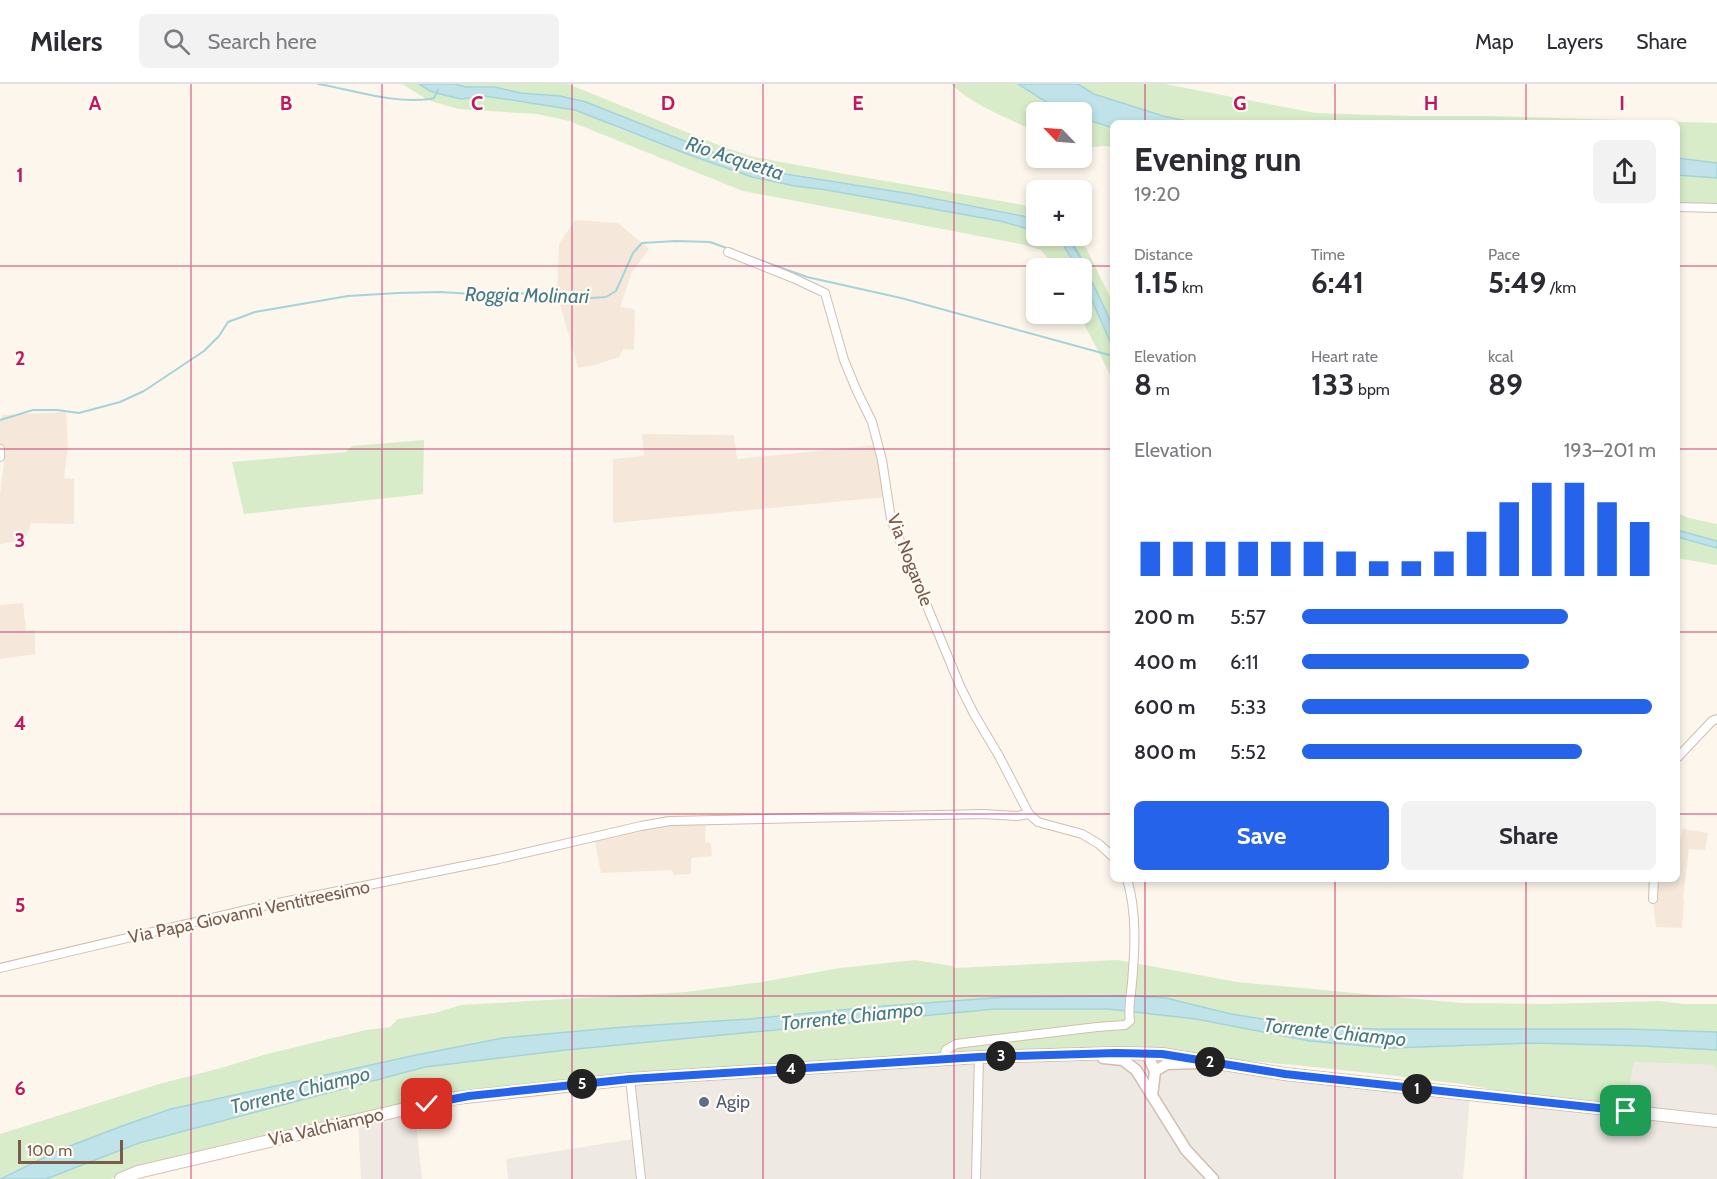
<!DOCTYPE html>
<meta charset="utf-8">
<style>
:root{--surface:#fff;--page:#f2f2f3;--text:#2b2b33;--muted:#7c7c81;--line:#e1e1e2;--accent:#2563eb}
body{margin:0;font-family:Cabin,sans-serif;background:var(--page);color:var(--text);height:100vh;display:flex;flex-direction:column;font-size:22px;white-space:nowrap}
*{box-sizing:border-box;margin:0}
p{font-size:20px;color:var(--muted)}
.icon{flex:none;width:33px;height:33px;fill:none;stroke:currentColor;stroke-width:2;stroke-linecap:round;stroke-linejoin:round}
.map{position:relative;flex:1;overflow:hidden}
.details{position:absolute;left:1110px;top:36px;width:570px;height:762px;display:flex;flex-direction:column;background:var(--surface);border-radius:9px;box-shadow:0 3px 9px #0003}
.details>*{flex:none}
.needle{width:39px;rotate:295deg}
.tools{position:absolute;left:1026px;top:18px;display:grid;gap:12px}
.tools a{display:grid;place-items:center;width:66px;height:66px;border-radius:9px;background:var(--surface);box-shadow:0 3px 9px #0003;font-size:30px}
.scale{position:absolute;left:18px;bottom:15px;width:105px;box-sizing:border-box;padding-left:6px;border:3px solid #7a5c4d;border-top:0;font-size:16px;line-height:21px;white-space:nowrap;color:#7a5c4d;-webkit-text-stroke:4px #fffaf3;paint-order:stroke}
.pin{position:absolute;display:grid;place-items:center;width:51px;height:51px;color:#fff;margin:-26px;border-radius:12px;box-shadow:0 3px 9px #0006}
.km{position:absolute;width:30px;height:30px;margin:-15px;border-radius:50%;background:#222;color:#fff;font-size:16px;line-height:30px;text-align:center}
.round{display:grid;place-items:center;flex:none;width:63px;height:63px;border-radius:9px;background:var(--page)}
.summary{display:flex;align-items:center;justify-content:space-between;height:102px;padding:0 24px}
h1{font-size:33px;font-weight:800;line-height:45px}
.metrics{display:grid;grid-template-columns:repeat(3,1fr);gap:9px;height:102px;padding:6px 24px}
.metrics div{display:grid;align-content:center}
.metrics b{font-size:30px;font-weight:800}
.metrics small{font-size:16px;font-weight:400}
.metrics p{font-size:16px}
.chart{height:168px;padding:12px 24px}
.chart p{display:flex;justify-content:space-between}
.chart svg{width:100%;height:108px;margin-top:6px;stroke:var(--accent);stroke-width:6}
.action{display:flex;gap:12px;margin-top:auto;padding:12px 24px}
.action a{flex:1;height:69px;border-radius:9px;background:var(--accent);color:#fff;font-size:24px;font-weight:800;line-height:69px;text-align:center}
.action a+a{background:var(--page);color:var(--text)}
ul{padding:0 24px;list-style:none;font-size:20px}
li{display:grid;grid-template-columns:96px 72px 1fr;align-items:center;height:45px}
li i{height:15px;border-radius:8px;background:var(--accent)}
header{display:flex;align-items:center;gap:36px;box-sizing:border-box;height:84px;padding:0 30px;background:var(--surface);border-bottom:2px solid var(--line)}
header strong{font-size:28px}
nav{display:flex;gap:33px;margin-inline-start:auto;font-size:21px}
.search{width:420px;height:54px;background:var(--page);display:flex;align-items:center;gap:15px;box-sizing:border-box;padding:0 21px;border-radius:9px;color:var(--muted);font-size:22px}
.map>svg:first-child{display:block}
</style>
<header>
<strong>Milers</strong>
<div class="search"><svg class="icon" aria-label="search" viewBox="0 0 24 24"><circle cx="10" cy="10" r="6"/><path d="M15 15l6 6"/></svg>Search here</div>
<nav><a>Map</a><a>Layers</a><a>Share</a></nav>
</header>
<div class="map">
<svg width="1717" height="1095" viewBox="0 0 1717 1095">
<rect width="100%" height="100%" fill="#fdf6ec"/>
<g fill="#f5e8da">
<path d="M575 136 618 139 649 165 632 188 620 223 634 225 635 234 634 266 623 265 619 273 595 281 578 284 557 210 559 160Z"/>
<path d="M66 328 68 362 64 394 74 395V440L31 439 25 456 0 460V410L4 378V372L0 366V339L2 331Z"/>
<path d="M642 350 734 351 737 375 878 361 887 413 613 439V375L644 372Z"/>
<path d="M23 519 26 547 35 546V570L0 575V521Z"/>
<path d="M666 732 706 734 705 758 711 759 712 772 691 774V790L674 791 672 786 601 789 594 753Z"/>
<path d="M1683 745 1708 749 1705 766 1689 765 1683 814 1684 817 1682 844 1656 843 1650 795H1677V755L1680 756Z"/>
</g>
<g fill="#efe9e4">
<path d="M1125 967 1470 1013 1463 1095H508L506 1075 634 1055 629 997Z"/>
<path d="M1634 978 1714 981 1717 987V1095H1523L1529 1012 1626 1023Z"/>
<path d="M414 1021 422 1095H361L358 1034Z"/>
</g>
<g fill="#d8ecc9">
<path d="M402 0H419L430 7 444 11 461 15 485 12 511 17 559 22 591 31 617 44 687 70 774 98 827 106 1000 137 1036 147V152H1051L1056 155 1070 170 1077 184H1055L1041 166 1021 160 743 107 569 37 537 30 458 25 428 16Z"/>
<path d="M455 0H568L721 62 750 72 845 90 1035 123 1036 124V135L911 110 768 86 729 75 586 18 521 9 494 3H466Z"/>
<path d="M951 0H1018L1059 26 1066 28H1036V48C1008 34 974 22 951 0Z"/>
<path d="M1078 0H1165L1315 29 1410 32H1488L1717 39V79L1677 74V39H1196C1157 31 1113 21 1078 0Z"/>
<path d="M1082 34 1113 44V63L1104 62 1082 64Z"/>
<path d="M1677 91 1717 94V127L1677 126Z"/>
<path d="M1068 152H1078L1087 166 1113 219V242L1089 189Z"/>
<path d="M1082 194 1113 264V296L1079 230H1082Z"/>
<path d="M424 356 423 410 244 430 232 378 346 368 352 362Z"/>
<path d="M1677 429 1689 434 1717 440V457L1677 446Z"/>
<path d="M1677 453 1717 464V481L1677 474Z"/>
<path d="M915 876 953 882 954 884 1118 876 1237 898 1461 919 1546 920 1659 917 1684 920H1717V948L1625 945H1378L1313 943 1231 930 1166 914 1136 912 1006 913 871 923 749 935 624 943 503 955 416 971 171 1025 122 1042 62 1065 0 1094V1050L159 1000 221 984 267 970 366 946 390 943 398 935 435 929 461 921 686 908 762 898 840 884Z"/>
<path d="M995 925H1108L1196 935 1310 957 1391 964 1534 959 1643 962 1717 966V987L1714 981 1634 978 1626 1023 1529 1012 1462 1000 1388 991 1295 981 1125 967 522 1003 242 1056 171 1074 111 1095H46L139 1059 425 983 566 966Z"/>
</g>
<g fill="#bfe3e8" stroke="#a5d3da" stroke-width="1.5">
<path d="M419 0H455L466 3H494L521 9 560 12 586 18 740 79 786 90 911 110 1032 134 1036 135V147L1000 137 827 106 795 102 752 93 687 70 575 26 485 12 461 15 444 11 430 7Z"/>
<path d="M1018 0H1078L1094 10 1163 32 1196 39H1113V44L1082 34V28H1066L1059 26Z"/>
<path d="M1677 74 1717 79V94L1677 91Z"/>
<path d="M1051 152H1067L1078 168 1111 238 1113 242V264L1082 194V184H1077L1064 162Z"/>
<path d="M1677 446 1717 457V464L1677 453Z"/>
<path d="M1136 912 1166 914 1231 930 1313 943 1378 945H1625L1717 948V966L1643 962 1534 959 1391 964 1310 957 1196 935 1108 925H995L566 966 425 983 139 1059 46 1095H0L62 1065 122 1042 171 1025 416 971 503 954 624 943 749 935 871 923 1006 913Z"/>
</g>
<g fill="none" stroke-linecap="round" stroke-linejoin="round">
<g stroke="#a5d3da" stroke-width="2">
<path d="M318 0C355 6 392 20 430 15L434 14 438 6"/>
<path d="M1066 152 1083 177"/>
<path d="M0 336 33 326H57L79 329 120 318 144 307 204 267 219 252 228 238 255 228 348 212 398 209 440 208 490 211 528 209 591 214 606 213 616 207 633 169 642 159 676 157 710 158 807 193 901 214 1113 272"/>
</g>
<g stroke="#d1beb0" stroke-width="10">
<g id="minor">
<path d="M1677 123 1717 124"/>
<path d="M728 168 793 194 825 209 844 276 856 305 872 338 882 376 891 435 960 602 974 630 999 672 1029 730 1038 738 1082 750 1099 760 1113 773"/>
<path d="M0 365V373"/>
<path d="M1677 674 1712 637 1717 635"/>
<path d="M1653 815 1654 795"/>
<path d="M0 884 263 822 499 775 641 742 670 737 983 730 1017 732 1029 730"/>
<path d="M943 975 946 966 956 960 1097 943 1125 941 1130 937C1128 924 1131 911 1132 899 1135 865 1137 828 1127 795"/>
<path d="M630 995 641 1095"/>
<path d="M976 1095 979 973"/>
</g>
</g>
<g stroke="#d1beb0" stroke-width="13">
<g id="tertiary">
<path d="M1147 970 1155 987 1152 1012"/>
<path d="M1103 974 1123 976 1136 986 1186 1066 1213 1095"/>
<path d="M1155 987 1167 980 1198 979"/>
</g>
</g>
<g stroke="#d6c0b0" stroke-width="14">
<path id="secondary" d="M121 1095 138 1088 447 1015 630 995 979 973 1116 969 1162 970 1285 990 1717 1037"/>
</g>
<use href="#minor" stroke="#fff" stroke-width="8"/>
<use href="#tertiary" stroke="#fff" stroke-width="10"/>
<use href="#secondary" stroke="#fff" stroke-width="12"/>
</g>
<g fill="none" stroke-linecap="round" stroke-linejoin="round">
<g stroke="#fff" stroke-width="12">
<path id="route" d="M427 1020 469 1012 630 995 979 973 1116 969 1162 970 1285 990 1626 1027"/>
</g>
<use href="#route" stroke="#2563eb" stroke-width="8"/>
</g>
<path fill="none" stroke="#c2185b" stroke-width="1.5" stroke-opacity="0.55" d="M191 0V1095M382 0V1095M572 0V1095M763 0V1095M954 0V1095M1145 0V39M1335 0V39M1526 0V39M0 182H1113M1677 182H1717M0 365H1113M1677 365H1717M0 548H1113M1677 548H1717M0 730H1113M1677 730H1717M1145 795V1095M1335 795V1095M1526 795V1095M0 912H1717"/>
<circle fill="#5c6f8a" stroke="#fffaf3" stroke-width="2" cx="704" cy="1018" r="6"/>
<g text-anchor="middle" stroke-width="4.5" stroke-linejoin="round" paint-order="stroke">
<g font-size="18" fill="#7a5c4d" stroke="#fffaf3">
<text transform="translate(910 476) rotate(69)" y="6">Via Nogarole</text>
<text transform="translate(249 828) rotate(-12)" y="6">Via Papa Giovanni Ventitreesimo</text>
<text transform="translate(326 1043) rotate(-13)" y="6">Via Valchiampo</text>
</g>
<g font-size="18" fill="#4e5e75" stroke="#fffaf3" text-anchor="start">
<text x="716" y="1024">Agip</text>
</g>
<g font-size="20" font-style="italic" fill="#437c86" stroke="#fffaf3">
<text transform="translate(735 74) rotate(18)" y="7">Rio Acquetta</text>
<text transform="translate(527 211) rotate(1)" y="7">Roggia Molinari</text>
<text transform="translate(852 932) rotate(-6)" y="7">Torrente Chiampo</text>
<text transform="translate(1335 948) rotate(6)" y="7">Torrente Chiampo</text>
<text transform="translate(300 1006) rotate(-14)" y="7">Torrente Chiampo</text>
</g>
</g>
<g font-size="20" text-anchor="middle" font-weight="bold" fill="#c2185b" stroke="#fffaf3" stroke-width="4.5" stroke-linejoin="round" paint-order="stroke">
<text x="95" y="26">A</text>
<text x="286" y="26">B</text>
<text x="477" y="26">C</text>
<text x="668" y="26">D</text>
<text x="858" y="26">E</text>
<text x="1240" y="26">G</text>
<text x="1431" y="26">H</text>
<text x="1622" y="26">I</text>
<text x="20" y="98">1</text>
<text x="20" y="281">2</text>
<text x="20" y="463">3</text>
<text x="20" y="646">4</text>
<text x="20" y="828">5</text>
<text x="20" y="1011">6</text>
</g>
</svg>
<div class="tools">
<a><svg class="needle" viewBox="-14 -14 28 28"><path d="M0-13l5 13h-10z" fill="#e53935"/><path d="M0 13l5-13h-10z" fill="#7c7c81"/></svg></a>
<a>+</a>
<a>−</a>
</div>
<div class="scale">100 m</div>
<div class="pin" style="left:1626px;top:1027px;background:#1e9e55"><svg class="icon" aria-label="arrive" viewBox="0 0 24 24"><path d="M6 21V4h12l-3 4 3 4H6"/></svg></div>
<div class="pin" style="left:427px;top:1020px;background:#d93025"><svg class="icon" aria-label="check" viewBox="0 0 24 24"><path d="M5 12l5 5 9-10"/></svg></div>
<b class="km" style="left:1417px;top:1005px">1</b>
<b class="km" style="left:1210px;top:978px">2</b>
<b class="km" style="left:1001px;top:972px">3</b>
<b class="km" style="left:791px;top:985px">4</b>
<b class="km" style="left:582px;top:1000px">5</b>
<section class="details">
<div class="summary"><div><h1>Evening run</h1><p>19:20</p></div><a class="round"><svg class="icon" aria-label="share" viewBox="0 0 24 24"><path d="M12 15V3M7 8l5-5 5 5M5 13v7h14v-7"/></svg></a></div>
<div class="metrics">
<div><p>Distance</p><b>1.15<small> km</small></b></div>
<div><p>Time</p><b>6:41</b></div>
<div><p>Pace</p><b>5:49<small> /km</small></b></div>
</div>
<div class="metrics">
<div><p>Elevation</p><b>8<small> m</small></b></div>
<div><p>Heart rate</p><b>133<small> bpm</small></b></div>
<div><p>kcal</p><b>89</b></div>
</div>
<div class="chart"><p><span>Elevation</span>193–201 m</p>
<svg viewBox="0 0 160 44" preserveAspectRatio="none"><path d="M5 44V30M15 44V30M25 44V30M35 44V30M45 44V30M55 44V30M65 44V34M75 44V38M85 44V38M95 44V34M105 44V26M115 44V14M125 44V6M135 44V6M145 44V14M155 44V22"/></svg>
</div>
<ul>
<li><b>200 m</b>5:57<i style="width:75%"></i></li>
<li><b>400 m</b>6:11<i style="width:64%"></i></li>
<li><b>600 m</b>5:33<i style="width:99%"></i></li>
<li><b>800 m</b>5:52<i style="width:79%"></i></li>
</ul>
<div class="action"><a>Save</a><a>Share</a></div>
</section>
</div>
